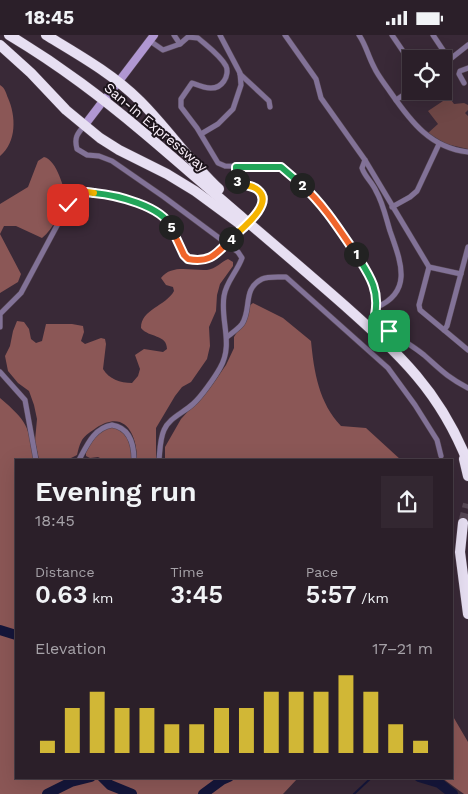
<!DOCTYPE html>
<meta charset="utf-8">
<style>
:root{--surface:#2b1f29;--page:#332731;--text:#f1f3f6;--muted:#a6a2a8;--line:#473d46;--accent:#d1b736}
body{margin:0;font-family:"Work Sans",sans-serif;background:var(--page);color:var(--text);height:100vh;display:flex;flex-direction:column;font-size:19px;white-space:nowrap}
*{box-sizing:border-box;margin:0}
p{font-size:16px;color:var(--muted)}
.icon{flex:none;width:28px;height:28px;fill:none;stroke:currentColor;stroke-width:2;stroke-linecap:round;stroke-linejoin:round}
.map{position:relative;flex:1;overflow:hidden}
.side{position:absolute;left:15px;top:424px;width:438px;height:320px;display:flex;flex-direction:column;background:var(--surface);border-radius:0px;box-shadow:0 5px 20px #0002,0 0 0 1px var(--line)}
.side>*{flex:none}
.controls{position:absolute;left:402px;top:15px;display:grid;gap:10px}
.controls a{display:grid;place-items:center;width:50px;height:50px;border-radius:0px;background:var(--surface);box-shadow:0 5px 20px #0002,0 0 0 1px var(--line);font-size:25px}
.pin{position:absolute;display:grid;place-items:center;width:42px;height:42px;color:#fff;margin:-21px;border-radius:10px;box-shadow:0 2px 8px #0006}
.km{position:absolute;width:25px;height:25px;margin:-12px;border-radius:50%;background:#222;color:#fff;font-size:14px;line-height:25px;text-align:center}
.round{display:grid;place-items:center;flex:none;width:52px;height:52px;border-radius:0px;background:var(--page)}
.head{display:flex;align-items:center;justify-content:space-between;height:85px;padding:0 20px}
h1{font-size:28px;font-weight:600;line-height:38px}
.figures{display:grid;grid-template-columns:repeat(3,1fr);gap:8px;height:85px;padding:5px 20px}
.figures div{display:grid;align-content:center}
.figures b{font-size:25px;font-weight:600}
.figures small{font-size:14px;font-weight:400}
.figures p{font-size:14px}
.chart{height:140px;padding:10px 20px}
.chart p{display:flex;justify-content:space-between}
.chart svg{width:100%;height:90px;margin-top:5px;stroke:var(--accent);stroke-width:6}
.status{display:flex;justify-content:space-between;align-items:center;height:35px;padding:0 25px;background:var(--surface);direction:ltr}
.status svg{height:14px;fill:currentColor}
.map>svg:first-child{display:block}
</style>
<div class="status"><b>18:45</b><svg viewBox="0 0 49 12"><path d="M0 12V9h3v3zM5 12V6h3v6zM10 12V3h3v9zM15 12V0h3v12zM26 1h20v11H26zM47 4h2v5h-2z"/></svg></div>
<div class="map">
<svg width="468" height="759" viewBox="0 0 468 759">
<rect width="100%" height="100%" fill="#392937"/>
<path fill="#6f4746" d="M449 62 454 69 464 68 468 70V75L465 78 468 81V114L446 109 428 98 438 89 428 76Z"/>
<g fill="#8b5756">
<path d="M0 50C5 53 6 58 8 63 16 81 17 107 0 121Z"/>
<path d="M44 122C57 125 64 154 67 165 58 178 54 194 42 203L16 191H4L0 199 21 239 18 247 0 258V169L28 152 38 126Z"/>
<path d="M228 224 233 227V231L220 249 217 260 216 276 209 292 210 311 207 324 191 347 182 352 175 361 156 393V425H137C137 399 125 374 96 393 92 396 85 400 82 405 79 410 78 416 77 420L67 425H39L35 406 37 384 34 370 29 356 18 348 8 336 5 321 10 311 13 296 17 286 24 287 29 294 31 304 36 308 42 306 46 289H72L83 291 84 297 81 306 85 309 101 303 105 304 106 309 103 334C109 344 120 348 132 348L138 341 140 334 135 320 144 314 163 317 167 314C167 299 149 303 141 293 141 274 166 271 174 256L173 252 166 250 161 243C172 229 191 236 207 235 216 234 221 227 228 224Z"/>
<path d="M253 268 283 283 311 306C314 337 319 368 341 391L366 393 401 425H165V412L181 384 212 350 226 330 234 313V302L249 277V271Z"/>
<path d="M0 363C28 387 28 390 34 425H16V742L298 743 283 759H0Z"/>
<path d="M111 392C128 394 131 410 132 425H104L98 422 90 423 86 421C85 414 93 401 99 397 102 395 107 394 111 392Z"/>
<path d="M451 678 468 707V759H464L442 743 451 742Z"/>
</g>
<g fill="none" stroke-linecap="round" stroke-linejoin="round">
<path stroke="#15163a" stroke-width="2" d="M354 759 372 742"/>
<g stroke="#15163a" stroke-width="10">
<path d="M0 595 16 600"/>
<path d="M102 742 110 750 132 759"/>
<path d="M419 742 439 748 453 759"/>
<path d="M47 759 71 747 91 742"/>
<path d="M203 759 222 745 229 742"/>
</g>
<path stroke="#564754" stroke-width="10" stroke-dasharray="10 5" stroke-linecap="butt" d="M463 488 468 469"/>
<g stroke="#544552" stroke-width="6">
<g id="minor">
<path d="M174 0 180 9"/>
<path d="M285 0 316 44 321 63 365 125 429 232 461 239"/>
<path d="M359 0C366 10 368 21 374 32 378 41 385 49 391 58 411 87 431 113 468 117"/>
<path d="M392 0 411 28"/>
<path d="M433 0 449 24"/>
<path d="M150 6 163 15 180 9 188 2 198 3C207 11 220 20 226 31 228 35 227 42 224 46 216 58 203 52 192 48L181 64V72L197 93 218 128 225 131 281 132 286 134 315 161 328 177 371 243 377 264 375 280C388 299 407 306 424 320 441 335 447 342 468 353"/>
<path d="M444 29 468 10"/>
<path d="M240 39 269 66 270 72"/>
<path d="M464 48 459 39 460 36 468 33"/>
<path d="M396 65 411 55"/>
<path d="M84 91C77 99 74 103 77 114L87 120 99 121 112 126 164 162 238 217 242 223C237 237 226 247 224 261 220 286 234 309 220 333 215 342 201 362 193 369 183 378 169 383 164 395 160 404 160 415 159 425"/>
<path d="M201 99 218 89 233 74 241 50 240 38 220 0"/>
<path d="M365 125 362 133C365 142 372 147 376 156 383 168 386 183 390 196 400 225 414 256 377 272"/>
<path d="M236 132C236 135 235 141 236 144 239 157 276 147 259 175"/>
<path d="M392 172 410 162 417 156 439 109"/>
<path d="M429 232 419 270 420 275 468 315"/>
<path d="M0 292V279L21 258 68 170 87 157 113 160 154 175 167 183 184 220 189 224C211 228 217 218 232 202"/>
<path d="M444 295 447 291 468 212"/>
<path d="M227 302C232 298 238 294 242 289 252 274 242 254 262 244 268 241 279 242 286 242L388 333 415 370 437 405 441 421"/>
<path d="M0 337 25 365 36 425"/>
<path d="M79 425C87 410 94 393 112 390 130 393 134 409 134 425"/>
</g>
</g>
<g stroke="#544552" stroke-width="9">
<g id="secondary">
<path d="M107 62 154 0"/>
<path d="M84 91 100 70"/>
</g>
</g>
<g stroke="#544552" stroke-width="11">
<g id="motorway">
<path d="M9 0C34 15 58 31 81 48 138 90 190 138 244 184 277 212 311 241 344 270 400 320 440 356 468 428"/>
<path d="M46 0C79 20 113 39 140 66 168 94 190 127 219 154"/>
<path d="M0 10 31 38 66 75 100 103 119 115 167 139 195 156 244 192"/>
<path d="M464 424 468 441"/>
<path d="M463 488 460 517 468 579"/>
</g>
</g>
<use href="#minor" stroke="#827297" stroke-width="5"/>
<use href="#secondary" stroke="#b097d2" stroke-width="8"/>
<use href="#motorway" stroke="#e7dff2" stroke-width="10"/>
<g stroke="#544552" stroke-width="6" stroke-linecap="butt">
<path id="minor-bridge" d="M232 202 259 175"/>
</g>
<use href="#minor-bridge" stroke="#827297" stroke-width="5"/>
</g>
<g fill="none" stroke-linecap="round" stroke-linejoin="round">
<g stroke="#fff" stroke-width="10">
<path id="split-1" d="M356 219C369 240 380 254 375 280L389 296"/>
</g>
<g stroke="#fff" stroke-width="10">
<path id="split-2" d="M302 150C324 170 339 194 356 219"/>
</g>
<g stroke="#fff" stroke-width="10">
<path id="split-3" d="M237 146 236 144V132H281L302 150"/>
</g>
<g stroke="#fff" stroke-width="10">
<path id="split-4" d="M231 204C241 194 275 169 258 155 252 149 243 152 237 146"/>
</g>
<g stroke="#fff" stroke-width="10">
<path id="split-5" d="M171 192 184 220 188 224C211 228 216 219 231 204"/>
</g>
<g stroke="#fff" stroke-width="10">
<path id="split-6" d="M94 158C116 160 162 171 171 192"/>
</g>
<g stroke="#fff" stroke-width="10">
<path id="split-7" d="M68 170 87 157 94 158"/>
</g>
<use href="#split-1" stroke="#22a559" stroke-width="6"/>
<use href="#split-2" stroke="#f0652b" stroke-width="6"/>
<use href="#split-3" stroke="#22a559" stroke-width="6"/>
<use href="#split-4" stroke="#f5b400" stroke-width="6"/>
<use href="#split-5" stroke="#f0652b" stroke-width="6"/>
<use href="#split-6" stroke="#22a559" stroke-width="6"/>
<use href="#split-7" stroke="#f5b400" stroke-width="6"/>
</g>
<g text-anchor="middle" stroke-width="4" stroke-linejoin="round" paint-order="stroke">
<g font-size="14" fill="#fcf1fb" stroke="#1c141b">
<text transform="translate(156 92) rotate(40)" y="5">San-In Expressway</text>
</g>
</g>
</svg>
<div class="controls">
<a><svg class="icon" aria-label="locate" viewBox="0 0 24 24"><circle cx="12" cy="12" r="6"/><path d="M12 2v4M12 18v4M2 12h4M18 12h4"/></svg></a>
</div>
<div class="pin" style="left:389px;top:296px;background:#1e9e55"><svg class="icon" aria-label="arrive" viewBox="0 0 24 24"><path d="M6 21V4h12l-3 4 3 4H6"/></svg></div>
<div class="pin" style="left:68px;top:170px;background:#d93025"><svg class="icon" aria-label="check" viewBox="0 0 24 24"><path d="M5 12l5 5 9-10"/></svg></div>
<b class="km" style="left:356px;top:219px">1</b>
<b class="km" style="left:302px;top:150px">2</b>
<b class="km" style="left:237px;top:146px">3</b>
<b class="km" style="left:231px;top:204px">4</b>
<b class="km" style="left:171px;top:192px">5</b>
<section class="side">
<div class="head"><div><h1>Evening run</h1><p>18:45</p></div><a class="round"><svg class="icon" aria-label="share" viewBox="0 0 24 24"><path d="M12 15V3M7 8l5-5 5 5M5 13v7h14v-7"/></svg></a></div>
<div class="figures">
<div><p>Distance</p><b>0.63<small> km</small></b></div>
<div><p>Time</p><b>3:45</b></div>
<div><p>Pace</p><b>5:57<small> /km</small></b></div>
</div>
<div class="chart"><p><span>Elevation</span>17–21 m</p>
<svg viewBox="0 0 160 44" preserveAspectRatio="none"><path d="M5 44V38M15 44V22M25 44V14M35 44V22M45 44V22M55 44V30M65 44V30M75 44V22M85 44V22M95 44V14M105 44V14M115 44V14M125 44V6M135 44V14M145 44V30M155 44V38"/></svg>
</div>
</section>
</div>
